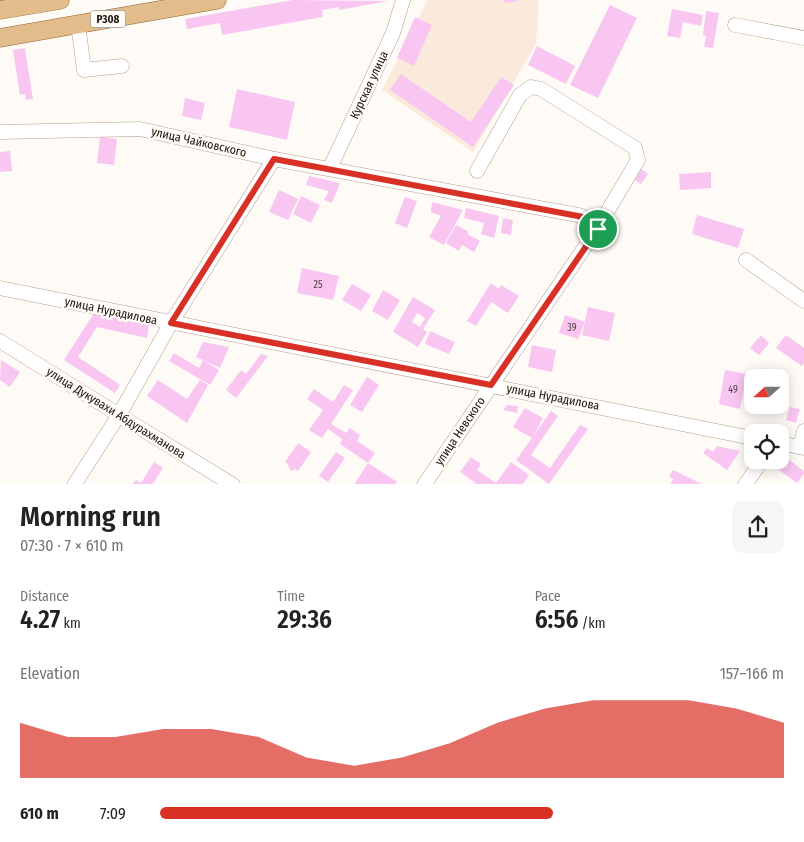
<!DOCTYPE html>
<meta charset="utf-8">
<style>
:root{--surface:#fff;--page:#f6f6f6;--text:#222;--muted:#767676;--accent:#d93025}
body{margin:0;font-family:"Fira Sans Condensed",sans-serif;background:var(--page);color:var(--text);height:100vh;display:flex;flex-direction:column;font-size:19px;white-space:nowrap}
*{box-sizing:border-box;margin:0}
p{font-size:16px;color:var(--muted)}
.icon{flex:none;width:28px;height:28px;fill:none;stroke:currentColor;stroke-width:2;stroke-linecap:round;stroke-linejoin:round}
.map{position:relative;height:484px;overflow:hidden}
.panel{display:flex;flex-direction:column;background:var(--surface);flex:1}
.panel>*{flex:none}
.needle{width:32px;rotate:249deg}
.controls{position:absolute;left:744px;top:369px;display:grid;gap:10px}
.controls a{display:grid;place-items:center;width:45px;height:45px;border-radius:10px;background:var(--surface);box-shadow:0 2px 12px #0003;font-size:25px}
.pin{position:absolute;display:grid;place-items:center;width:42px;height:42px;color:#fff;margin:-21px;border:2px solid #fff;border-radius:50%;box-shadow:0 1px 5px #0007}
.round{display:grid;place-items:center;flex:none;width:52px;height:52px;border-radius:10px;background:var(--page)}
.summary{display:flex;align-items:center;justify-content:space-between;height:85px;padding:0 20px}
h1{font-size:28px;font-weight:600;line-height:38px}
.stats{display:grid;grid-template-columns:repeat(3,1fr);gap:8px;height:85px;padding:5px 20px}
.stats div{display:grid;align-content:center}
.stats b{font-size:25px;font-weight:600}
.stats small{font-size:14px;font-weight:400}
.stats p{font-size:14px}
.chart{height:140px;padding:10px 20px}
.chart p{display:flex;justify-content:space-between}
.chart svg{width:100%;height:90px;margin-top:5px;fill:var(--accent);opacity:.7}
ul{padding:0 20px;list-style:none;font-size:16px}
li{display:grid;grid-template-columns:80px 60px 1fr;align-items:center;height:38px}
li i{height:12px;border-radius:6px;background:var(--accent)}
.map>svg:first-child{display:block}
</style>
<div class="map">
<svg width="804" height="485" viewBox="0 0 804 485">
<rect width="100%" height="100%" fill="#fefaf6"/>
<path fill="#fbeadc" d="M428 0H539L536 44 473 152 382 90Z"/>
<g fill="#f9c6f1" fill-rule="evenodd">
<path d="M293 0 388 1 339 10V7L322 10 323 17 222 35 220 23 187 29 185 19Z"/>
<path d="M504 0H517V1L504 3Z"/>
<path d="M610 5 637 18 598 98 570 85Z"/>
<path d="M672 9 703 15 701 26 683 22 680 38 667 36Z"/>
<path d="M706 11 719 13 713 48 704 47 706 36 703 35Z"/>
<path d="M415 17 432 25 414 66 397 58Z"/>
<path d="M537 46 575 66 566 84 528 65Z"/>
<path d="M25 48 33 99 26 100 25 94 20 95 13 50Z"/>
<path d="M401 74 471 122 501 77 514 85 473 147 390 90Z"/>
<path d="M237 89 295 102 287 140 229 127Z"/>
<path d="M185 98 205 103 201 120 182 116Z"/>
<path d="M100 137 117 139 114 165 97 163Z"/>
<path d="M10 151 12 171 0 172V152Z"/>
<path d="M641 169 648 174 641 184 635 180Z"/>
<path d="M711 172V188L680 190 679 174Z"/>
<path d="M309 176 340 183 332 203 324 200 329 191 306 185Z"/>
<path d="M279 190 298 199 288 220 269 212Z"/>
<path d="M301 196 320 205 311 223 293 214Z"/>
<path d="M405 197 417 201 407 228 395 223Z"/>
<path d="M432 202 463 210 444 245 429 237 441 216 431 212Z"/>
<path d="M466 208 499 216 494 238 481 234 484 223 464 218Z"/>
<path d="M697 215 744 229 738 248 692 234Z"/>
<path d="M503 218 513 220 511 235 501 233Z"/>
<path d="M456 225 469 232 467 234 480 241 474 252 462 245 459 251 446 243Z"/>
<path d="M302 268 339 276 333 300 297 293Z"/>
<path d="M491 283 499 289 501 285 519 296 508 313 491 302 476 326 467 321Z"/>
<path d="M352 284 371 295 361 311 342 300Z"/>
<path d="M383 290 400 300 388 320 372 311Z"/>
<path d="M413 297 435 310 423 329 427 332 418 347 393 332ZM417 313 425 318 420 327 412 322Z"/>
<path d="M588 307 615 313 609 341 582 335Z"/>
<path d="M94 313 149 325 147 338 97 327 78 357 120 385 115 393 64 360Z"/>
<path d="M565 315 585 322 578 339 559 333Z"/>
<path d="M430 331 455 342 449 354 425 344Z"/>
<path d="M761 335 769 343 759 355 750 348Z"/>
<path d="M786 335 804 348V363L802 366 776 348Z"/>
<path d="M203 342 229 347 220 368 203 360 219 370 210 385 169 361 174 353 199 368 203 360 196 357Z"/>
<path d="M532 345 556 350 552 372 528 367Z"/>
<path d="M261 354 268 356 236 398 226 390 241 370 246 374Z"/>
<path d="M1 360 20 372 10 387 0 380Z"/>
<path d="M725 370 747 374 740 409 719 404Z"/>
<path d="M367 377 379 385 362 412 350 405Z"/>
<path d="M158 380 187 399 200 380 208 385 187 423 147 396Z"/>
<path d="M344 385 353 390 331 424 346 433 350 428 360 435 357 441 375 453 368 463 340 444 342 439 328 429 322 438 309 430 323 410 307 399 314 389 333 402Z"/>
<path d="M507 405 518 406 517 413 503 410Z"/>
<path d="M790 407 800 409 796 423 786 420Z"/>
<path d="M525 408 543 418 534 435 551 411 558 416 531 455 550 468 580 425 588 429 549 484 516 460 532 438 513 427Z"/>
<path d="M298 443 311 452 298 471 295 469 293 471 290 470 288 464 285 462Z"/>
<path d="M717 446 740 451 727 470 703 453 707 448 713 452Z"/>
<path d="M336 452 345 458 328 482 319 476Z"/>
<path d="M471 457 481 464 477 470 496 483 511 462 529 475 522 485H478L460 472Z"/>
<path d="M787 458 804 471V474L797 483 779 470Z"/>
<path d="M154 462 163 468 152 485H132L136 480 141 483Z"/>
<path d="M368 463 397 482 395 485H354Z"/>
<path d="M673 470 704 485H670L673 479 669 476Z"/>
</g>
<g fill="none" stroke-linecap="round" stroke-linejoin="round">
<g stroke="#b39f8e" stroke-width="15">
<g id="minor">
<path d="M78 24 84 70 122 66"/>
<path d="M735 25 804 38"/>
<path d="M0 132 140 129 274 159 578 215 591 219 597 229"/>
<path d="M330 168 393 33 403 0"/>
<path d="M746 260 804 301"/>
<path d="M0 288 752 438"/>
<path d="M0 341 119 415 233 485"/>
<path d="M780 443 804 448"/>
<path d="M800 447 804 431"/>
<path d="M74 485 119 415 171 323 274 159"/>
<path d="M424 485 597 229 638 160 635 148 541 89 531 87 520 95 477 171"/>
<path d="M745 485 762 460"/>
</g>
</g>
<g stroke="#8f642c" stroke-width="19">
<g id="major">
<path d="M0 10 60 0"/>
<path d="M0 38 217 0"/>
</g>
</g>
<use href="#minor" stroke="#fff" stroke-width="14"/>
<use href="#major" stroke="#e2bc8b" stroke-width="18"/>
</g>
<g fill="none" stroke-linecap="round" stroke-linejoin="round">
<g stroke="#fff" stroke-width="10">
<path id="route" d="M274 159 578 216 591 219 598 229 491 385 171 323Z"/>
</g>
<use href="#route" stroke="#d93025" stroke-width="6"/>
</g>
<g text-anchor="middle" stroke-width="5" stroke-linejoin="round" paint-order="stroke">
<g font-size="10" fill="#524046">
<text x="318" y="288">25</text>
<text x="572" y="331">39</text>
<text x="733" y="393">49</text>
</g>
<rect fill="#fefaf6" stroke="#5e5853" stroke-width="1" x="90.5" y="10.5" width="35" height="17" rx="4"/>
<g font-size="11" font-weight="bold" fill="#1a130d">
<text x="108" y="23">P308</text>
</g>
<g font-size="12" fill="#1a130d" stroke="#fefaf6">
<text transform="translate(369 85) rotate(-65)" y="4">Курская улица</text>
<text transform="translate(199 142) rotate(13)" y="4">улица Чайковского</text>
<text transform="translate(111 311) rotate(12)" y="4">улица Нурадилова</text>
<text transform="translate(553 397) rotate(11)" y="4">улица Нурадилова</text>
<text transform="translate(116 413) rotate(32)" y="4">улица Дукувахи Абдурахманова</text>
<text transform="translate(460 431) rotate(-56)" y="4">улица Невского</text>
</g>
</g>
</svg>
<div class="controls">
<a><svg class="needle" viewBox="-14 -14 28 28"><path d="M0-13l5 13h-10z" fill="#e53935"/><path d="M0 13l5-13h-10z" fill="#767676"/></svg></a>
<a><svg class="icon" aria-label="locate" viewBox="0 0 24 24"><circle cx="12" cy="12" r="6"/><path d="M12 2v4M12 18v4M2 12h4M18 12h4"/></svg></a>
</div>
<div class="pin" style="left:598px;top:229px;background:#1e9e55"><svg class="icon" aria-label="arrive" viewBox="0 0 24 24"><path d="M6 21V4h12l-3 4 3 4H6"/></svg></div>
</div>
<section class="panel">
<div class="summary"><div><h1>Morning run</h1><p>07:30 · 7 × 610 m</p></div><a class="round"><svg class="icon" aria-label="share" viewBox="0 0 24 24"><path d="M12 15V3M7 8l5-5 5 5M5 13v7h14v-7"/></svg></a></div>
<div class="stats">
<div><p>Distance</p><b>4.27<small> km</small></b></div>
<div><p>Time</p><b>29:36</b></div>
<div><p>Pace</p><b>6:56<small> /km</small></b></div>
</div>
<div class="chart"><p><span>Elevation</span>157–166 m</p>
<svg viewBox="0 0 160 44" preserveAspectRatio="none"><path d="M0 44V17L10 24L20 24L30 20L40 20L50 24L60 34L70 38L80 34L90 27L100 17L110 10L120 6L130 6L140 6L150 10L160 17V44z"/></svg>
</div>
<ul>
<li><b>610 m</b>7:09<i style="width:63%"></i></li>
</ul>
</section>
